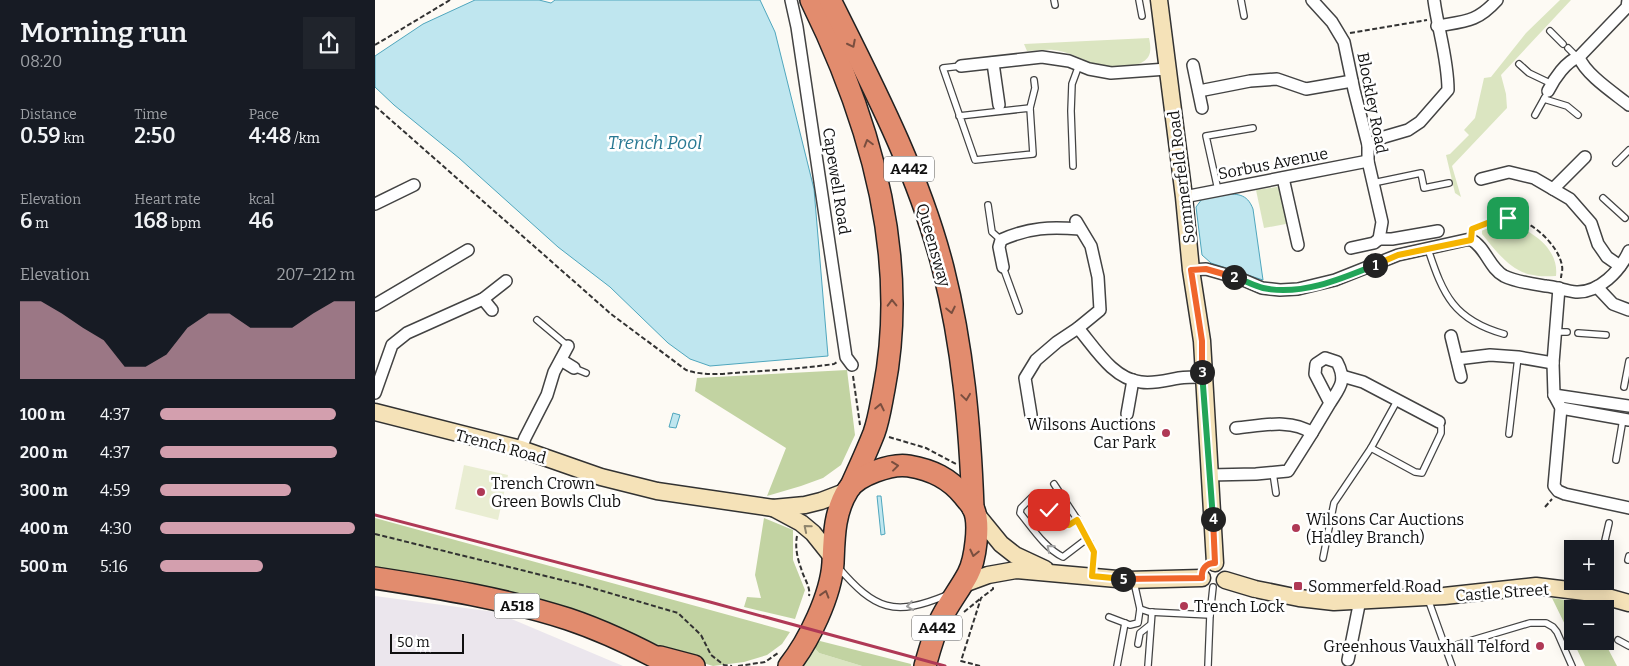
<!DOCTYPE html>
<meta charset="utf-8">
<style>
:root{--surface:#171b24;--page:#20242c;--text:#f1f3f6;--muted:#9ea1a6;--accent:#d39fae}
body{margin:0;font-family:Bitter,serif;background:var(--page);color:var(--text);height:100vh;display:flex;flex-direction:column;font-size:19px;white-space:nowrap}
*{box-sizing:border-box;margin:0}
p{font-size:16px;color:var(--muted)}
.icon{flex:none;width:28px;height:28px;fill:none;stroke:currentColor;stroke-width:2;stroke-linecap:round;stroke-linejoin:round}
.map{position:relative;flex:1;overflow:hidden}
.details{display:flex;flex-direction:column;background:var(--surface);width:375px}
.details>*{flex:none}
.fabs{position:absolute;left:1189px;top:540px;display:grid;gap:10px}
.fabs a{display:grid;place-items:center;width:50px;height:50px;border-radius:0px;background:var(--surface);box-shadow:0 2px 12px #0003;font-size:25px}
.scale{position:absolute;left:15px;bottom:12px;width:74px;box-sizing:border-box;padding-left:5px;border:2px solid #101010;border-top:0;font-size:14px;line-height:18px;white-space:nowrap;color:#101010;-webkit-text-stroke:4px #fff;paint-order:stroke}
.pin{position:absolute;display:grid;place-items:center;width:42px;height:42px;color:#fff;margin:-21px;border-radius:10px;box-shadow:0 2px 8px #0006}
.km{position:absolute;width:25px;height:25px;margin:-12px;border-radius:50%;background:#222;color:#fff;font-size:14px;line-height:25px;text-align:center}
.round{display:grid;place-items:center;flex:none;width:52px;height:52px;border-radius:0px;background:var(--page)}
.overview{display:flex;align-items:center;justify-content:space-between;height:85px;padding:0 20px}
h1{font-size:28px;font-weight:600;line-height:38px}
.metrics{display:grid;grid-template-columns:repeat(3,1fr);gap:8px;height:85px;padding:5px 20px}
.metrics div{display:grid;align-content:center}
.metrics b{font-size:21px;font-weight:600}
.metrics small{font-size:14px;font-weight:400}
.metrics p{font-size:14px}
.chart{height:140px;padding:10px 20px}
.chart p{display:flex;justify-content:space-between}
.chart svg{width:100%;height:90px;margin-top:5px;fill:var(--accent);opacity:.7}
ul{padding:0 20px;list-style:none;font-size:16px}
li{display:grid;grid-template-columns:80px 60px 1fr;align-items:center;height:38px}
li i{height:12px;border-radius:6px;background:var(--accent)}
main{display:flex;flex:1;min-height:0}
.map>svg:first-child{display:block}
</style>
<main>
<section class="details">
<div class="overview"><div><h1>Morning run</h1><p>08:20</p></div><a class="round"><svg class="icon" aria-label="share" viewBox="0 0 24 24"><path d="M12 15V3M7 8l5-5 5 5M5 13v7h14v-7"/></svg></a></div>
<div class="metrics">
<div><p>Distance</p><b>0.59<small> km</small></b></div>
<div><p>Time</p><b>2:50</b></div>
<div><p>Pace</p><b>4:48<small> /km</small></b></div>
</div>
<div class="metrics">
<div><p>Elevation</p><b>6<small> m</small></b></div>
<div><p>Heart rate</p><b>168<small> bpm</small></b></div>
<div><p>kcal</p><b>46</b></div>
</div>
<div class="chart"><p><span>Elevation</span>207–212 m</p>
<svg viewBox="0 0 160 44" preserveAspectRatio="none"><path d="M0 44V6L10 6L20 12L30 19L40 25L50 38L60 38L70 32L80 19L90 12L100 12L110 19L120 19L130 19L140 12L150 6L160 6V44z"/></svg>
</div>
<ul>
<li><b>100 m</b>4:37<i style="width:90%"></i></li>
<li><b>200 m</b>4:37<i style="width:91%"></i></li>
<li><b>300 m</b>4:59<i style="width:67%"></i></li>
<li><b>400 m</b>4:30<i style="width:100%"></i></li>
<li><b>500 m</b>5:16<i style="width:53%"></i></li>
</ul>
</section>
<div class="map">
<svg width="1254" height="666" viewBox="0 0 1254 666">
<rect width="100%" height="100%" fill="#fdfaf4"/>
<path fill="#ebe6ed" d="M0 596 120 612 248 666H0Z"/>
<g fill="#dbe5c1">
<path d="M1185 0H1196L1126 75 1131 94 1132 108 1077 166 1086 197 1080 193 1071 155 1075 154 1094 135 1089 130 1100 118 1109 78 1116 77 1151 33Z"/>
<path d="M774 38C777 52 776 60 761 65 723 77 711 54 679 50 670 49 660 51 652 51L649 44Z"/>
<path d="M908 186 916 223 889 228 881 190Z"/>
<path d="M1128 223C1142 223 1166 237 1174 250 1180 258 1182 267 1181 276 1174 276 1165 277 1158 275 1136 272 1120 250 1107 234V230Z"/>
<path d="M437 645 444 653 487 666H424Z"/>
</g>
<g fill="#c2d3a2">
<path d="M472 370 480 435 466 465 448 478 426 486 392 496 411 448 320 391 322 378Z"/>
<path d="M0 518 415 632 407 644 392 655 369 662 338 666 309 657 261 635 200 615 0 572Z"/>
<path d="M389 518 418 530V560L430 590 420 619 369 607 372 597 386 598 380 575Z"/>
<path d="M1177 598 1210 603 1213 609H1198V641Z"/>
<path d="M445 641 536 664V666H487L444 653 437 645Z"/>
<path d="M1198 641H1229L1242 666H1210Z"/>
</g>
<path fill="#e9edd2" d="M89 465 133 475 123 520 80 509Z"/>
<g fill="#bfe6ef" stroke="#4fa6bd">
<path d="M100 0H164L176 3 180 0H385L400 32 439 189 453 356 335 366 315 359 293 343 235 287 183 247 84 158 19 105 0 87V56L48 24Z"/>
<path d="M847 194C862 194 872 193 878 209L888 280 836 263 827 255 821 207 827 199Z"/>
<path d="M298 413 305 415 301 428 294 427Z"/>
<path d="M502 496H506L510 534 506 535Z"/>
</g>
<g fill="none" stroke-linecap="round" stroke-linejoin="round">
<g stroke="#434343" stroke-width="8">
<g id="lane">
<path d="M679 0 680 5"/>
<path d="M764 0 767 16"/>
<path d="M866 0 869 16"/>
<path d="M1175 31 1188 44"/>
<path d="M1193 48 1202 57"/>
<path d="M1144 64 1154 73 1177 84"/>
<path d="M1169 99 1192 106 1203 115"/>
<path d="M655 108 660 88 659 80"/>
<path d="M1160 115 1170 97"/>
<path d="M584 116 655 108 658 154 600 160 568 68 586 66"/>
<path d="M1241 163 1254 150"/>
<path d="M698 166 696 111 697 84 704 65"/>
<path d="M998 183 1046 173 1049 188 1074 183"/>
<path d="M843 190 831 136 878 128"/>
<path d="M1228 198 1250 218"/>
<path d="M613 205 617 232 626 240"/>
<path d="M1053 249C1068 295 1079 320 1129 334"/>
<path d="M628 267 644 311"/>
<path d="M162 320 193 346"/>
<path d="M1180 332H1192"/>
<path d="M1203 333 1231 335"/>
<path d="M199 368 211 373"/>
<path d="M1249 387 1254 361"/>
<path d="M1022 401 996 448 1040 472 1047 473 1066 433V427L1064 422"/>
<path d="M1134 434 1143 357"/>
<path d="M1241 460 1248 419"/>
<path d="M898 473 901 493"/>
<path d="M679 484 702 519 719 552 717 576"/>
<path d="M702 519 694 525 686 524 663 497H657L646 508 645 513C658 529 670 548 688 557L709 541 715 543"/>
<path d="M1228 549 1234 523"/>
<path d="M948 558 959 503 996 448"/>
<path d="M1253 560 1254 556"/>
<path d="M463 567C500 610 519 617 572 595"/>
<path d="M759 582 765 609 774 612 835 615"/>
<path d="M1053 599 1077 666"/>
<path d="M734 617 755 625 763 623 765 609"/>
<path d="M1243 640 1254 646"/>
<path d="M763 644 765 633 775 625"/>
<path d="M1071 648 1155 623H1171L1178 627 1182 632 1197 666"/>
<path d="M742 666 750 623"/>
<path d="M773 666 777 612"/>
<path d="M833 666 835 615 838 587"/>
</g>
</g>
<g stroke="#434343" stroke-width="14">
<g id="street">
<path d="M416 0 422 27 471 357 477 365"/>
<path d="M937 0 957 22 969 42 979 90 993 145V161L1007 222 1004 239 999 243 976 248"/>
<path d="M1253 0 1252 7 1204 57C1210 74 1239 93 1254 105"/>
<path d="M1062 26C1091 21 1102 22 1122 0"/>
<path d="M618 63 624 105"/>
<path d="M818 65 827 108"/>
<path d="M586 66 667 57 694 61 714 69 736 73 792 69"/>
<path d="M824 91 875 81 902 79 931 89 977 81"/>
<path d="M1173 91C1179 79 1191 61 1204 57"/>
<path d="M993 145 1009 137 1033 130 1045 122 1073 90C1073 59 1063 30 1059 0"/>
<path d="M908 178 923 245"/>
<path d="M1106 179 1134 172 1159 178 1195 199 1216 223 1223 244 1232 257 1245 266"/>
<path d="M1178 189 1210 157"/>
<path d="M809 197 993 161"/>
<path d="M0 204 39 185"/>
<path d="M1004 239H1017L1063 231"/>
<path d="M628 267 624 247 626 240C655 227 675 227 705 229"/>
<path d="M816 270 831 269 866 279 887 288 905 290 923 289 960 280 1023 255 1095 239C1111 247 1114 268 1129 276 1141 282 1158 284 1171 286 1181 287 1191 291 1201 292 1224 293 1245 271 1254 251"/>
<path d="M1222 287 1238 304 1254 310"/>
<path d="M1184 288 1178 363 1179 395 1186 408 1179 486 1183 491 1190 494 1254 508"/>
<path d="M108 299 117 310"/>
<path d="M0 305 93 250"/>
<path d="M703 328C720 348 738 379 766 382 779 384 792 380 804 378 812 377 820 377 828 377"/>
<path d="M1076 336 1086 377"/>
<path d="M1082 359 1115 355 1143 357 1178 363"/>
<path d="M186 360 199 368"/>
<path d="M967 376 988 382 1064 422"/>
<path d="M0 393 17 345 32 333 108 299 131 281"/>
<path d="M1179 395 1254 406"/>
<path d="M1186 408 1254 420"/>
<path d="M752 414 758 380"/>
<path d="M656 415 650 378 661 360 682 342 703 328 725 310 723 277 716 246 701 221"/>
<path d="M937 433 955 403 940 374 941 364 950 358 962 362C972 381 965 387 955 403"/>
<path d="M146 449 150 438 172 395 179 372 193 346"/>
<path d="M834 475 881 474 913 471 937 433C916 418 885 426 861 428"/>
<path d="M973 660 985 600"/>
</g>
</g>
<g stroke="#323232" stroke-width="19">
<g id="secondary">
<path d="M784 0 809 197 816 270 827 341 840 563"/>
<path d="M0 412 146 449 226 477 282 491 398 508 430 505 446 501 472 491"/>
<path d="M398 508 426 523 438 533 458 558"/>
<path d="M599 511 626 544 640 555 670 569"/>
<path d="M850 580 880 589 924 598 959 602 1069 596 1161 586 1218 593 1254 603"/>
<path d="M586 585 613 575 641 570 753 580 827 578"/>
</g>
</g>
<g stroke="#212121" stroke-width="24">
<g id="highway">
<path d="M436 0C495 120 535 255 509 389 506 404 504 419 499 433 492 451 484 468 476 486"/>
<path d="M455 0C498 86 544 174 568 268 588 347 595 427 598 508"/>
<path d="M0 578C65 588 131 599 193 619 229 631 264 648 297 666"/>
<path d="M285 657 319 666"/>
<path d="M414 666C434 641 456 595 458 563 459 538 459 512 473 490 482 475 517 463 534 466 557 470 574 478 589 496 592 500 596 504 598 508 606 522 600 561 593 574 584 591 572 605 564 623 558 637 554 652 550 666"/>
</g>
</g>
<g stroke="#323232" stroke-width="2" stroke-dasharray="5 2.5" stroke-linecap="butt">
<path d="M975 33 1052 20"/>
<path d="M0 45 75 0"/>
<path d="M0 106 236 314 311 370C331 377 353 373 373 372 402 370 431 368 459 364L462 362"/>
<path d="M1099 229C1109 225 1121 219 1132 218 1154 217 1184 245 1187 266 1188 270 1186 275 1186 278"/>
<path d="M478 376 485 425"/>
<path d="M514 437 551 448 581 464"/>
<path d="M1170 507 1177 499"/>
<path d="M0 534 207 585 303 613 326 635 336 655 349 665 357 666"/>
<path d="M422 536C420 546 422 558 426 568 428 577 436 587 434 596"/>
<path d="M589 612 605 599"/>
<path d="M363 666 390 662 403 653"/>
<path d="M605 666 586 661 606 598 618 589V587"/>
</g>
<use href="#lane" stroke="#fff" stroke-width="5.5"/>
<use href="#street" stroke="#fff" stroke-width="11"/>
<use href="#secondary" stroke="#f5e2b8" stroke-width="16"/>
<use href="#highway" stroke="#e28c6e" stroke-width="21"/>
<path stroke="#af3956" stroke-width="3" d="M0 515 335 602 570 666"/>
</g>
<defs><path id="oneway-chevron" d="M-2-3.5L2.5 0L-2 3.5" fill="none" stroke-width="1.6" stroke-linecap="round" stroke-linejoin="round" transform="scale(1.25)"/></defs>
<g stroke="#794e3f">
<use href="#oneway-chevron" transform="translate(477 44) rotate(63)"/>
<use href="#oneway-chevron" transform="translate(493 143) rotate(-106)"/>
<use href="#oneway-chevron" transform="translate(517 303) rotate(-91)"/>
<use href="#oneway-chevron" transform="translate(576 310) rotate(78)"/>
<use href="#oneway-chevron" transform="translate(591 397) rotate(82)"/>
<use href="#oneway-chevron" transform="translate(505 407) rotate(-78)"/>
<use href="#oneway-chevron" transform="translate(520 466) rotate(-7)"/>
<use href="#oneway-chevron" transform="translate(599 553) rotate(103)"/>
<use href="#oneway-chevron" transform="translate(450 594) rotate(-73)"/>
</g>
<use stroke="#8e846c" href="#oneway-chevron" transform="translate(432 528) rotate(-140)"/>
<g stroke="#9f9f9f">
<use href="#oneway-chevron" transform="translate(675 548) rotate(-139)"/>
<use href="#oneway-chevron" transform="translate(535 606) rotate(171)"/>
</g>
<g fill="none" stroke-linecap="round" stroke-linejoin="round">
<g stroke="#fff" stroke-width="10">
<path id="split-1" d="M1000 265 1023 255 1096 240 1097 229 1120 220 1133 218"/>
</g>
<g stroke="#fff" stroke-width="10">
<path id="split-2" d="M859 277C869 280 879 286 888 288 926 296 966 279 1000 265"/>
</g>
<g stroke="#fff" stroke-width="10">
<path id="split-3" d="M827 372V341L816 270 831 269 859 277"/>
</g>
<g stroke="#fff" stroke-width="10">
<path id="split-4" d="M827 372 838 519"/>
</g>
<g stroke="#fff" stroke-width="10">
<path id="split-5" d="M748 579 827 578C826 569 831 563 840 563L838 519"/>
</g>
<g stroke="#fff" stroke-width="10">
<path id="split-6" d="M674 510 686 524 694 525 702 520 719 552 717 576 748 579"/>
</g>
<use href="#split-1" stroke="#f5b400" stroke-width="6"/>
<use href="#split-2" stroke="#22a559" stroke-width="6"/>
<use href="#split-3" stroke="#f0652b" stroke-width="6"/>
<use href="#split-4" stroke="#22a559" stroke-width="6"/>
<use href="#split-5" stroke="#f0652b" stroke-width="6"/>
<use href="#split-6" stroke="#f5b400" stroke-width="6"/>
</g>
<g fill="#af3956" stroke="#fff" stroke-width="2">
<circle cx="791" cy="433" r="5"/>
<circle cx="106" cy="492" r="5"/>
<circle cx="921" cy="528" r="5"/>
<rect x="918" y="581" width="10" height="10" rx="2.5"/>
<circle cx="809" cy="606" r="5"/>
<circle cx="1165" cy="646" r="5"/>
</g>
<g text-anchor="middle" stroke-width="5" stroke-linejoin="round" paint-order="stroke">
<g fill="#fff" stroke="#585858" stroke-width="1">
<rect x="509" y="156.5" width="50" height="25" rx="4"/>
<rect x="119.5" y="593.5" width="45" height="25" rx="4"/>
<rect x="537" y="615.5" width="50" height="25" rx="4"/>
</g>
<g font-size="15" font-weight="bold" fill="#101010">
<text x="534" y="174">A442</text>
<text x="142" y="611">A518</text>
<text x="562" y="633">A442</text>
</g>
<g font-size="16" fill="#101010" stroke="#fff">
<text transform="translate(998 103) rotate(79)" y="6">Blockley Road</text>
<text transform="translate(898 163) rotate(-11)" y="6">Sorbus Avenue</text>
<text transform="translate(806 177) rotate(-97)" y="6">Sommerfeld Road</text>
<text transform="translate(462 181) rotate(81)" y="6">Capewell Road</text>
<text transform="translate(559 245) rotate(74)" y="6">Queensway</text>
<text transform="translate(126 446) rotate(15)" y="6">Trench Road</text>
<text transform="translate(1127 592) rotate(-4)" y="6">Castle Street</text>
</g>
<g font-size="16" fill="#101010" stroke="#fff" text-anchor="start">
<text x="781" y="430" text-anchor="end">Wilsons Auctions<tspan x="781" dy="18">Car Park</tspan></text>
<text x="116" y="489">Trench Crown<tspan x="116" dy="18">Green Bowls Club</tspan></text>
<text x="931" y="525">Wilsons Car Auctions<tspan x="931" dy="18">(Hadley Branch)</tspan></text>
<text x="933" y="592">Sommerfeld Road</text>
<text x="819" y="612">Trench Lock</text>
<text x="1155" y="652" text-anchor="end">Greenhous Vauxhall Telford</text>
</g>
<g font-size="18" font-style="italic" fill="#287993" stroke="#fff">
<text x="280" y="149">Trench Pool</text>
</g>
</g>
</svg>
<div class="fabs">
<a>+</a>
<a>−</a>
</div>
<div class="scale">50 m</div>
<div class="pin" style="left:1133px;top:218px;background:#1e9e55"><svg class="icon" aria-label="arrive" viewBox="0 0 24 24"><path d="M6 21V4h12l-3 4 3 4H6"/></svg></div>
<div class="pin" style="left:674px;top:510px;background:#d93025"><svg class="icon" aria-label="check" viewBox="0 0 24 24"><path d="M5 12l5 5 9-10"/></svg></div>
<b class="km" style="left:1000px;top:265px">1</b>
<b class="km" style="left:859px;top:277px">2</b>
<b class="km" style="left:827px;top:372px">3</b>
<b class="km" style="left:838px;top:519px">4</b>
<b class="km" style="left:748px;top:579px">5</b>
</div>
</main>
